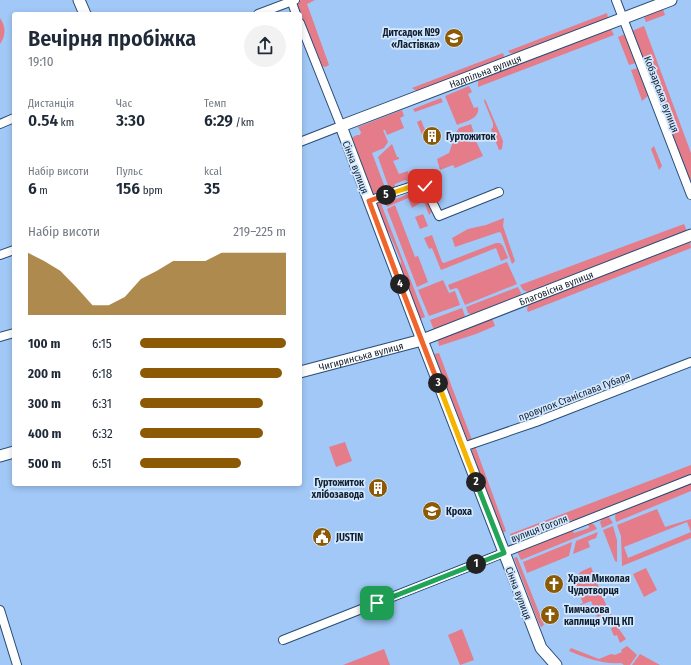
<!DOCTYPE html>
<html lang="uk">
<meta charset="utf-8">
<style>
:root{--surface:#fff;--page:#f2f2f3;--text:#1f2937;--muted:#747a83;--accent:#8c5a04}
body{margin:0;font-family:"Fira Sans Condensed",sans-serif;background:var(--page);color:var(--text);height:100vh;display:flex;flex-direction:column;font-size:15px;white-space:nowrap}
*{box-sizing:border-box;margin:0}
p{font-size:13px;color:var(--muted)}
.icon{flex:none;width:22px;height:22px;fill:none;stroke:currentColor;stroke-width:2;stroke-linecap:round;stroke-linejoin:round}
.map{position:relative;flex:1;overflow:hidden}
.side{position:absolute;left:12px;top:12px;width:290px;height:474px;display:flex;flex-direction:column;background:var(--surface);border-radius:4px;box-shadow:0 2px 6px #0003}
.side>*{flex:none}
.pin{position:absolute;display:grid;place-items:center;width:34px;height:34px;color:#fff;margin:-17px;border-radius:8px;box-shadow:0 2px 6px #0006}
.km{position:absolute;width:20px;height:20px;margin:-10px;border-radius:50%;background:#222;color:#fff;font-size:11px;line-height:20px;text-align:center}
.round{display:grid;place-items:center;flex:none;width:42px;height:42px;border-radius:21px;background:var(--page)}
.headline{display:flex;align-items:center;justify-content:space-between;height:68px;padding:0 16px}
h1{font-size:22px;font-weight:600;line-height:30px}
.stats{display:grid;grid-template-columns:repeat(3,1fr);gap:6px;height:68px;padding:4px 16px}
.stats div{display:grid;align-content:center}
.stats b{font-size:17px;font-weight:600}
.stats small{font-size:11px;font-weight:400}
.stats p{font-size:11px}
.chart{height:112px;padding:8px 16px}
.chart p{display:flex;justify-content:space-between}
.chart svg{width:100%;height:72px;margin-top:4px;fill:var(--accent);opacity:.7}
ul{padding:0 16px;list-style:none;font-size:13px}
li{display:grid;grid-template-columns:64px 48px 1fr;align-items:center;height:30px}
li i{height:10px;border-radius:5px;background:var(--accent)}
.map>svg:first-child{display:block}
</style>
<div class="map">
<svg width="691" height="665" viewBox="0 0 691 665">
<rect width="100%" height="100%" fill="#a1c8f6"/>
<g fill="#e47c8a" fill-rule="evenodd">
<path d="M301 0H315L307 4 329 65 325 67 322 66 297 5 299 1Z"/>
<path d="M663 9 665 15 646 22 644 17Z"/>
<path d="M607 13 608 18 514 54 510 53 508 51Z"/>
<path d="M0 18C6 27 6 35 0 44Z"/>
<path d="M644 26 691 153V183L632 31Z"/>
<path d="M611 29 614 35 478 87V82L479 80Z"/>
<path d="M625 34 636 63 629 65 618 37Z"/>
<path d="M503 53 504 56 503 59 417 91 412 88Z"/>
<path d="M638 68 649 95 642 101 631 70Z"/>
<path d="M469 86 472 92 468 94 474 108 478 107C480 119 466 121 457 125L445 96Z"/>
<path d="M441 98 443 102 415 112 413 109Z"/>
<path d="M485 99 503 141 502 149 499 150 491 130 493 127V123L484 101Z"/>
<path d="M402 110 404 116 400 118 404 128 387 135 385 130H383L388 142 384 148 372 153 386 190 385 193 382 195H372L351 138 357 135H360L361 132 358 127Z"/>
<path d="M421 120 427 135 423 137 417 122Z"/>
<path d="M471 124 473 130 474 137 483 156 455 168 453 165 440 170 437 159 449 153 456 133 459 128Z"/>
<path d="M392 144 397 157H399V159L393 161 399 174 408 171 409 176 415 174 417 177 415 181 412 183 405 180 395 184 394 190 390 191 378 157Z"/>
<path d="M654 146 662 166 659 170 651 149Z"/>
<path d="M423 187 433 210 429 215 419 188Z"/>
<path d="M409 188H413L415 191 420 203 412 208 408 198 387 207 384 197 389 195 394 200 408 194Z"/>
<path d="M380 201 425 317 420 319 400 267 401 261 389 233 385 229 376 206 377 202Z"/>
<path d="M395 205 415 257 418 256 428 282 417 287 387 209Z"/>
<path d="M423 214 428 226 420 229 415 217Z"/>
<path d="M504 218 503 226 515 261 512 264 501 233 499 232 455 247 452 238 468 229 486 225Z"/>
<path d="M684 224 687 231 528 292 523 290 520 285Z"/>
<path d="M432 235 442 262 444 263 496 243H500L503 246 508 258 501 261 496 248 441 270 432 248 429 249 424 238Z"/>
<path d="M690 241 691 248 528 312 527 310 528 304Z"/>
<path d="M507 262 517 284 465 305 458 289 456 288 450 290 448 285Z"/>
<path d="M443 280 449 293 455 291 460 305 429 316 418 290Z"/>
<path d="M518 287 521 293 519 297 473 315 468 313 466 307Z"/>
<path d="M462 308 465 316 463 318 434 330 430 320Z"/>
<path d="M492 318 495 326 476 334 439 346 438 341 440 338Z"/>
<path d="M439 353 472 440 469 441 467 439 434 354Z"/>
<path d="M345 442 352 461 336 467 329 447Z"/>
<path d="M475 446 506 531 503 533 472 452V448Z"/>
<path d="M691 465V475L582 519 566 521 513 543 510 534Z"/>
<path d="M691 482V491L616 522 615 517 616 512Z"/>
<path d="M657 509 665 527 691 519V538L622 566 621 536 617 525ZM687 522 691 532 628 558 624 547Z"/>
<path d="M607 516 609 517 613 523 602 528 600 522 602 519Z"/>
<path d="M588 523C593 523 595 525 597 529L521 560 517 551 572 529 574 533 589 528Z"/>
<path d="M613 526 617 540V562L615 561 603 530Z"/>
<path d="M598 532 596 538 588 541 590 547 573 554 576 541Z"/>
<path d="M572 542 569 556 527 573 523 562Z"/>
<path d="M517 557 544 625 541 627 538 621 514 558Z"/>
<path d="M591 567C601 592 609 617 626 639L620 643 617 635 614 636 611 629 614 626 607 613 597 617 591 601 581 605H579L583 603 575 583 580 572Z"/>
<path d="M646 568 657 590 644 597 633 574Z"/>
<path d="M462 629 474 660 460 665 448 635Z"/>
<path d="M627 646 637 655 630 665H624L621 663C605 665 583 657 569 651L571 648 599 659 611 654 615 655 622 652 621 650Z"/>
<path d="M384 649 390 665H343Z"/>
<path d="M640 654 660 665H632Z"/>
</g>
<g fill="none" stroke-linecap="round" stroke-linejoin="round">
<g stroke="#294c73" stroke-width="10">
<g id="street">
<path d="M291 0 296 14"/>
<path d="M616 0 691 195"/>
<path d="M258 14 295 0"/>
<path d="M300 23 341 126 300 142"/>
<path d="M0 124 14 118"/>
<path d="M369 201 391 193 422 183 425 187 439 216 499 192"/>
<path d="M0 255 14 250"/>
<path d="M0 337 14 333"/>
<path d="M463 447 536 422 691 362"/>
<path d="M0 610 17 665"/>
<path d="M283 640C419 586 555 533 691 479"/>
</g>
</g>
<g stroke="#294c73" stroke-width="13">
<g id="secondary">
<path d="M79 0 85 14"/>
<path id="s1" d="M300 372 422 340 691 235"/>
<path d="M0 456 14 452"/>
<path id="s2" d="M556 665 541 648 422 340 341 126 671 0"/>
</g>
</g>
<use href="#street" stroke="#fff" stroke-width="8"/>
<use href="#secondary" stroke="#fff" stroke-width="11"/>
</g>
<g fill="none" stroke-linecap="round" stroke-linejoin="round">
<g stroke="#fff" stroke-width="8">
<path id="split-1" d="M377 603 476 564"/>
</g>
<g stroke="#fff" stroke-width="8">
<path id="split-2" d="M476 564 504 553 476 482"/>
</g>
<g stroke="#fff" stroke-width="8">
<path id="split-3" d="M438 383 476 482"/>
</g>
<g stroke="#fff" stroke-width="8">
<path id="split-4" d="M400 284 438 383"/>
</g>
<g stroke="#fff" stroke-width="8">
<path id="split-5" d="M386 195 369 201 400 284"/>
</g>
<g stroke="#fff" stroke-width="8">
<path id="split-6" d="M386 195 422 183 425 186"/>
</g>
<use href="#split-1" stroke="#22a559" stroke-width="5"/>
<use href="#split-2" stroke="#22a559" stroke-width="5"/>
<use href="#split-3" stroke="#f5b400" stroke-width="5"/>
<use href="#split-4" stroke="#f0652b" stroke-width="5"/>
<use href="#split-5" stroke="#f0652b" stroke-width="5"/>
<use href="#split-6" stroke="#f5b400" stroke-width="5"/>
</g>
<defs>
<g id="school-disc" transform="scale(1)"><circle r="9.5" fill="#8c5a04" stroke="#d3e8ff"/><path d="M0-5L7-2L0 1L-7-2ZM-4 1L0 2.5L4 1V4Q0 6-4 4Z" fill="#fff"/></g>
<g id="building-disc" transform="scale(1)"><circle r="9.5" fill="#8c5a04" stroke="#d3e8ff"/><path d="M-4-6H4V6H1V3H-1V6H-4ZM-2.5-4.3h1.7v1.8h-1.7ZM.8-4.3h1.7v1.8H.8ZM-2.5-1h1.7V.8h-1.7ZM.8-1h1.7V.8H.8Z" fill="#fff"/></g>
<g id="civic-disc" transform="scale(1)"><circle r="9.5" fill="#8c5a04" stroke="#d3e8ff"/><path d="M-.6-6.5H3V-4.5H.6V-3L4-1V1h2V6H-6V1h2V-1L-.6-3ZM-1.2 2.5V6h2.4V2.5Z" fill="#fff"/></g>
<g id="church-disc" transform="scale(1)"><circle r="9.5" fill="#8c5a04" stroke="#d3e8ff"/><path d="M-1.2-6h2.4v3.5h3.3v2.4h-3.3V6h-2.4V-.1h-3.3v-2.4h3.3Z" fill="#fff"/></g>
</defs>
<g fill-rule="evenodd">
<use href="#school-disc" x="454" y="38"/>
<use href="#building-disc" x="432" y="136"/>
<use href="#building-disc" x="378" y="488"/>
<use href="#school-disc" x="432" y="511"/>
<use href="#civic-disc" x="322" y="537"/>
<use href="#church-disc" x="554" y="584"/>
<use href="#church-disc" x="550" y="615"/>
</g>
<g text-anchor="middle" stroke-width="3.5" stroke-linejoin="round" paint-order="stroke">
<g font-size="10" font-weight="bold" fill="#101f30" stroke="#d3e8ff" text-anchor="start">
<text x="440" y="36" text-anchor="end">Дитсадок №9<tspan x="440" dy="12">«Ластівка»</tspan></text>
<text x="446" y="140">Гуртожиток</text>
<text x="364" y="486" text-anchor="end">Гуртожиток<tspan x="364" dy="12">хлібозавода</tspan></text>
<text x="446" y="515">Кроха</text>
<text x="336" y="541">JUSTIN</text>
<text x="568" y="582">Храм Миколая<tspan x="568" dy="12">Чудотворця</tspan></text>
<text x="564" y="613">Тимчасова<tspan x="564" dy="12">каплиця УПЦ КП</tspan></text>
</g>
<g font-size="10" fill="#101f30" stroke="#d3e8ff">
<text dy="4" stroke="none"><textPath href="#s2" startOffset="736">Надпільна вулиця</textPath></text>
<text transform="translate(662 94) rotate(69)" y="4">Кобзарська вулиця</text>
<text transform="translate(356 167) rotate(69)" y="4">Сінна вулиця</text>
<text dy="4" stroke="none"><textPath href="#s1" startOffset="270">Благовісна вулиця</textPath></text>
<text dy="4" stroke="none"><textPath href="#s1" startOffset="63">Чигиринська вулиця</textPath></text>
<text transform="translate(574 396) rotate(-21)" y="4">провулок Станіслава Губаря</text>
<text transform="translate(539 528) rotate(-21)" y="4">вулиця Гоголя</text>
<text transform="translate(519 593) rotate(69)" y="4">Сінна вулиця</text>
</g>
</g>
</svg>
<div class="pin" style="left:377px;top:603px;background:#1e9e55"><svg class="icon" aria-label="arrive" viewBox="0 0 24 24"><path d="M6 21V4h12l-3 4 3 4H6"/></svg></div>
<div class="pin" style="left:425px;top:186px;background:#d93025"><svg class="icon" aria-label="check" viewBox="0 0 24 24"><path d="M5 12l5 5 9-10"/></svg></div>
<b class="km" style="left:476px;top:564px">1</b>
<b class="km" style="left:476px;top:482px">2</b>
<b class="km" style="left:438px;top:383px">3</b>
<b class="km" style="left:400px;top:284px">4</b>
<b class="km" style="left:386px;top:195px">5</b>
<section class="side">
<div class="headline"><div><h1>Вечірня пробіжка</h1><p>19:10</p></div><a class="round"><svg class="icon" aria-label="share" viewBox="0 0 24 24"><path d="M12 15V3M7 8l5-5 5 5M5 13v7h14v-7"/></svg></a></div>
<div class="stats">
<div><p>Дистанція</p><b>0.54<small> km</small></b></div>
<div><p>Час</p><b>3:30</b></div>
<div><p>Темп</p><b>6:29<small> /km</small></b></div>
</div>
<div class="stats">
<div><p>Набір висоти</p><b>6<small> m</small></b></div>
<div><p>Пульс</p><b>156<small> bpm</small></b></div>
<div><p>kcal</p><b>35</b></div>
</div>
<div class="chart"><p><span>Набір висоти</span>219–225 m</p>
<svg viewBox="0 0 160 44" preserveAspectRatio="none"><path d="M0 44V6L10 11L20 17L30 27L40 38L50 38L60 33L70 22L80 17L90 11L100 11L110 11L120 6L130 6L140 6L150 6L160 6V44z"/></svg>
</div>
<ul>
<li><b>100 m</b>6:15<i style="width:100%"></i></li>
<li><b>200 m</b>6:18<i style="width:97%"></i></li>
<li><b>300 m</b>6:31<i style="width:84%"></i></li>
<li><b>400 m</b>6:32<i style="width:84%"></i></li>
<li><b>500 m</b>6:51<i style="width:69%"></i></li>
</ul>
</section>
</div>
